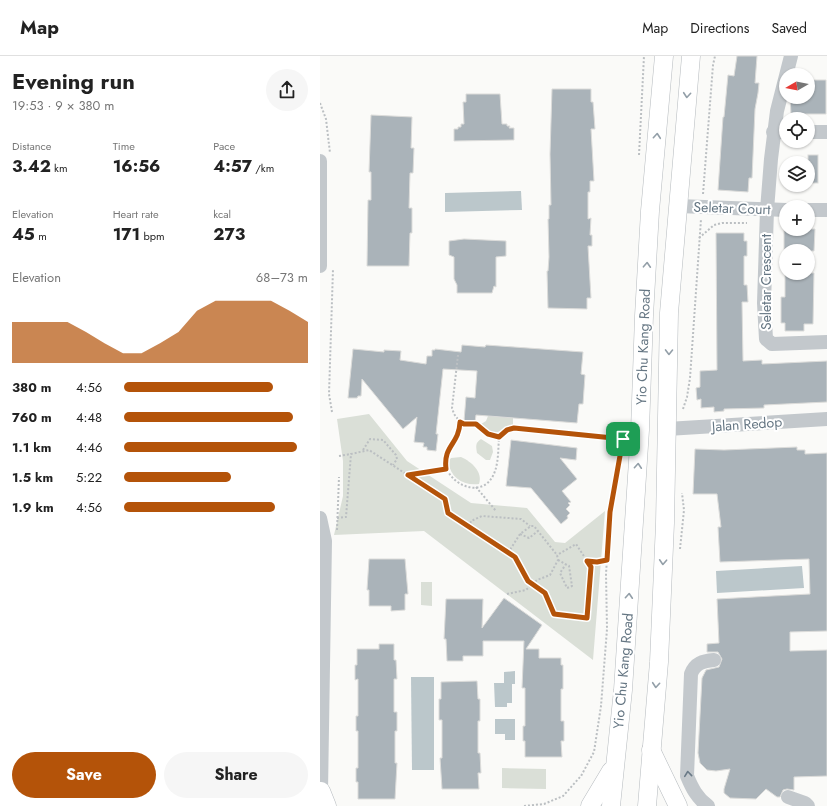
<!DOCTYPE html>
<meta charset="utf-8">
<style>
:root{--surface:#fff;--page:#f6f6f6;--text:#222;--muted:#767676;--line:#e0e0e0;--accent:#b45309}
body{margin:0;font-family:Jost,sans-serif;background:var(--page);color:var(--text);height:100vh;display:flex;flex-direction:column;font-size:15px;white-space:nowrap}
*{box-sizing:border-box;margin:0}
p{font-size:13px;color:var(--muted)}
.icon{flex:none;width:22px;height:22px;fill:none;stroke:currentColor;stroke-width:2;stroke-linecap:round;stroke-linejoin:round}
.map{position:relative;flex:1;overflow:hidden}
.side{display:flex;flex-direction:column;background:var(--surface);width:320px}
.side>*{flex:none}
.needle{width:26px;rotate:261deg}
.buttons{position:absolute;left:459px;top:12px;display:grid;gap:8px}
.buttons a{display:grid;place-items:center;width:36px;height:36px;border-radius:50%;background:var(--surface);box-shadow:0 1px 3px #0004;font-size:20px}
.pin{position:absolute;display:grid;place-items:center;width:34px;height:34px;color:#fff;margin:-17px;border-radius:8px;box-shadow:0 2px 6px #0006}
.round{display:grid;place-items:center;flex:none;width:42px;height:42px;border-radius:21px;background:var(--page)}
.headline{display:flex;align-items:center;justify-content:space-between;height:68px;padding:0 12px}
h1{font-size:22px;font-weight:700;line-height:30px}
.stats{display:grid;grid-template-columns:repeat(3,1fr);gap:6px;height:68px;padding:4px 12px}
.stats div{display:grid;align-content:center}
.stats b{font-size:17px;font-weight:700}
.stats small{font-size:11px;font-weight:400}
.stats p{font-size:11px}
.chart{height:112px;padding:8px 12px}
.chart p{display:flex;justify-content:space-between}
.chart svg{width:100%;height:72px;margin-top:4px;fill:var(--accent);opacity:.7}
.button{display:flex;gap:8px;margin-top:auto;padding:8px 12px}
.button a{flex:1;height:46px;border-radius:24px;background:var(--accent);color:#fff;font-size:16px;font-weight:700;line-height:46px;text-align:center}
.button a+a{background:var(--page);color:var(--text)}
ul{padding:0 12px;list-style:none;font-size:13px}
li{display:grid;grid-template-columns:64px 48px 1fr;align-items:center;height:30px}
li i{height:10px;border-radius:5px;background:var(--accent)}
header{display:flex;align-items:center;gap:24px;box-sizing:border-box;height:56px;padding:0 20px;background:var(--surface);border-bottom:1px solid var(--line)}
header strong{font-size:19px}
nav{display:flex;gap:22px;margin-inline-start:auto;font-size:14px}
main{display:flex;flex:1;min-height:0}
.map>svg:first-child{display:block}
</style>
<header>
<strong>Map</strong>
<nav><a>Map</a><a>Directions</a><a>Saved</a></nav>
</header>
<main>
<section class="side">
<div class="headline"><div><h1>Evening run</h1><p>19:53 · 9 × 380 m</p></div><a class="round"><svg class="icon" aria-label="share" viewBox="0 0 24 24"><path d="M12 15V3M7 8l5-5 5 5M5 13v7h14v-7"/></svg></a></div>
<div class="stats">
<div><p>Distance</p><b>3.42<small> km</small></b></div>
<div><p>Time</p><b>16:56</b></div>
<div><p>Pace</p><b>4:57<small> /km</small></b></div>
</div>
<div class="stats">
<div><p>Elevation</p><b>45<small> m</small></b></div>
<div><p>Heart rate</p><b>171<small> bpm</small></b></div>
<div><p>kcal</p><b>273</b></div>
</div>
<div class="chart"><p><span>Elevation</span>68–73 m</p>
<svg viewBox="0 0 160 44" preserveAspectRatio="none"><path d="M0 44V19L10 19L20 19L30 19L40 25L50 32L60 38L70 38L80 32L90 25L100 12L110 6L120 6L130 6L140 6L150 12L160 19V44z"/></svg>
</div>
<ul>
<li><b>380 m</b>4:56<i style="width:81%"></i></li>
<li><b>760 m</b>4:48<i style="width:92%"></i></li>
<li><b>1.1 km</b>4:46<i style="width:94%"></i></li>
<li><b>1.5 km</b>5:22<i style="width:58%"></i></li>
<li><b>1.9 km</b>4:56<i style="width:82%"></i></li>
</ul>
<div class="button"><a>Save</a><a>Share</a></div>
</section>
<div class="map">
<svg width="507" height="750" viewBox="0 0 507 750">
<rect width="100%" height="100%" fill="#fafaf8"/>
<g fill="#dadfd7">
<path d="M49 358 87 405 151 447 207 452 235 486 245 487 285 455 273 604 104 475 14 479 23 440V405L17 363Z"/>
<path d="M168 360 193 362V371C177 374 175 383 161 368L166 365Z"/>
<path d="M161 383 172 390 173 396 170 404H166L157 397C156 390 155 387 161 383Z"/>
<path d="M141 401C152 406 163 416 159 428 143 430 131 422 128 406L131 402Z"/>
<path d="M101 526H112V550L101 549Z"/>
<path d="M182 712 226 713V733L182 732Z"/>
</g>
<g fill="#bbc7cb">
<path d="M201 135 202 154 125 156V137Z"/>
<path d="M482 510 484 532 397 537 396 515Z"/>
<path d="M195 615V628H192V647H187V651H175L174 627H184V616Z"/>
<path d="M91 621H114V714H92Z"/>
<path d="M175 663H195V684H185V678H175Z"/>
</g>
<g fill="#aab3b9" stroke="#dcdcda">
<path d="M417 0H437L435 27H439L438 37 435 53 432 122H429L428 136 398 134 403 61H404L408 19 414 20Z"/>
<path d="M488 24H506V58H471L470 41H488Z"/>
<path d="M232 33H271V46H273L275 73H271L274 125H270V136H268V163L271 162 270 179H272V190H268L271 242H267V253L228 252 227 215H228L229 201 228 163H229V149H231L230 98Z"/>
<path d="M146 38H180L182 68H187V70H190L189 72H194V84L134 85V73H138V71H141V68H144L143 46H146Z"/>
<path d="M51 59 92 61 91 92H94L93 117H90L89 152H92V177H90L89 210H47L48 144H51V116H49Z"/>
<rect x="488" y="99" width="10" height="28"/>
<path d="M464 173H495L494 195H464Z"/>
<path d="M396 177H424V185H427V200H424V229H427L428 246H422L423 305 442 304V308L507 305V346L444 349V352L404 353V355L394 356V351L381 352V343L377 344 376 332 380 331V315L397 314Z"/>
<path d="M144 183 186 185V200L176 201V231L174 230 172 237H137V229L134 223V201L129 199V185Z"/>
<path d="M465 217H494L493 268H484V275H465V267H461V241H465Z"/>
<path d="M142 289 165 291 166 289 263 296 261 318 265 319 263 348H259L257 367 156 359 155 366 144 365 146 341 155 342 157 315 123 313 116 378H118L116 395 107 394V391H103L104 387 94 386 97 361 83 373 42 323 41 340H38L37 342H28L33 293 64 296V294L81 295 80 304 106 308 107 300H112V294H115V293L141 296Z"/>
<path d="M191 384 257 392 256 404 240 402 257 423 242 435 251 446 248 447 250 449 246 453 250 457 247 460 248 462 241 468 211 432 186 430Z"/>
<path d="M477 391V394H485V398L507 397V575L470 576V595L507 594V720L474 721V734L467 733 463 734 460 741H457L446 733 436 743 410 742 404 737V733L410 713 396 715 387 714 380 707 378 697 382 622 386 614 399 611 402 603 398 596H387V588L399 587 397 543 490 538 489 503 400 506 398 471H401L397 438H373L375 393 404 394Z"/>
<path d="M49 503H85L88 538H85V554L71 555V550H49V534H47Z"/>
<path d="M184 542 222 569 206 593H219V602H241V609H243V633H241V665H244V685H241L242 701H205V685H203V670H205V632H202L204 585H163V600H143V605H127L126 583H124L126 543H163L162 572Z"/>
<path d="M59 588H74V604H76L77 623H74V656H77V675H75V707H77L75 743H38V726H36V712H38V675H36V660H38V623L35 624V609H37V593H59Z"/>
<path d="M157 625 158 643H160V665H158V697H160L161 717H158L159 733H122L120 702H122V664H119V643H121V626Z"/>
</g>
<g fill="none" stroke-linecap="round" stroke-linejoin="round">
<g stroke="#b5babe" stroke-width="19">
<g id="major">
<path d="M331 694 358 750"/>
<path d="M1 735 7 750"/>
<path d="M270 750 291 715"/>
<path d="M291 750 303 634 320 374 324 260 330 155 344 0"/>
<path d="M327 750 339 606 345 467 349 257 371 0"/>
</g>
</g>
<g stroke="#bbbfc2" stroke-width="2" stroke-dasharray="2 2" stroke-linecap="butt">
<path d="M0 47 6 63 10 97"/>
<path d="M319 99 324 0"/>
<path d="M383 138 393 9 395 0"/>
<path d="M379 182 394 169 402 167H427"/>
<path d="M138 299 132 352 134 358 140 366 144 368H156L168 378 179 381"/>
<path d="M363 353 367 341 370 322 381 163"/>
<path d="M12 356 9 338 13 213"/>
<path d="M140 366C140 371 140 377 137 381 132 390 125 395 125 406 127 427 158 442 171 423 179 412 178 394 179 381L187 374 194 372 303 383"/>
<path d="M43 394 50 383 63 384 76 399 77 403 73 409"/>
<path d="M19 400 31 398"/>
<path d="M89 419 126 413"/>
<path d="M156 431 176 455"/>
<path d="M17 462 26 461 31 398 49 394 125 443 128 457 195 501 208 525 225 537 234 558 267 562 271 511 256 488 237 499"/>
<path d="M149 471 151 465 162 460 201 463 210 470"/>
<path d="M17 474 19 421"/>
<path d="M200 478 209 482 218 475"/>
<path d="M360 493 364 454 362 437"/>
<path d="M238 504 249 510 252 530 247 532 240 517 246 508"/>
<path d="M267 505 277 506 287 504"/>
<path d="M187 538 206 534 217 524 230 519 238 504 237 499 214 470H211L200 478 188 497"/>
<path d="M204 750 224 748 243 740 261 720 274 696 281 650 287 573 286 518 290 456 303 383"/>
</g>
<g stroke="#c3c8cc" stroke-width="14">
<path d="M471 0 457 55 451 103 447 154 444 247 446 283 452 288 507 286"/>
<path d="M453 76H466"/>
<path d="M488 76H507"/>
<path d="M0 105V210"/>
<path d="M358 150 466 154"/>
<path d="M488 154H507"/>
<path d="M347 373 507 363"/>
<path d="M0 462 5 485 1 735"/>
<path d="M468 741 485 747 488 750"/>
<path d="M388 750C377 742 372 732 367 720L371 618C375 607 383 605 394 604"/>
</g>
<use href="#major" stroke="#fff" stroke-width="18"/>
</g>
<defs><path id="oneway-chevron" d="M-2-3.5L2.5 0L-2 3.5" fill="none" stroke-width="1.6" stroke-linecap="round" stroke-linejoin="round"/></defs>
<g stroke="#939fa8">
<use href="#oneway-chevron" transform="translate(367 39) rotate(95)"/>
<use href="#oneway-chevron" transform="translate(337 80) rotate(-85)"/>
<use href="#oneway-chevron" transform="translate(327 209) rotate(-87)"/>
<use href="#oneway-chevron" transform="translate(349 296) rotate(91)"/>
<use href="#oneway-chevron" transform="translate(318 410) rotate(-86)"/>
<use href="#oneway-chevron" transform="translate(343 506) rotate(93)"/>
<use href="#oneway-chevron" transform="translate(309 540) rotate(-86)"/>
<use href="#oneway-chevron" transform="translate(336 629) rotate(95)"/>
</g>
<use stroke="#6a7a87" href="#oneway-chevron" transform="translate(368 718) rotate(-96)"/>
<g fill="none" stroke-linecap="round" stroke-linejoin="round">
<g stroke="#fff" stroke-width="8">
<path id="route" d="M140 366 144 368H156L168 378 179 381 187 374 194 372 303 383 290 456 287 504 277 506 267 505 271 511 267 562 234 558 225 537 208 525 195 501 128 457 125 443 88 419 126 413C123 389 139 389 140 366Z"/>
</g>
<use href="#route" stroke="#b45309" stroke-width="5"/>
</g>
<g text-anchor="middle" stroke-width="4" stroke-linejoin="round" paint-order="stroke">
<g font-size="14" fill="#657683" stroke="#fff">
<text transform="translate(412 152) rotate(2)" y="5">Seletar Court</text>
<text transform="translate(446 226) rotate(-90)" y="5">Seletar Crescent</text>
<text transform="translate(323 291) rotate(-88)" y="5">Yio Chu Kang Road</text>
<text transform="translate(427 368) rotate(-4)" y="5">Jalan Redop</text>
<text transform="translate(303 615) rotate(-85)" y="5">Yio Chu Kang Road</text>
</g>
</g>
</svg>
<div class="buttons">
<a><svg class="needle" viewBox="-14 -14 28 28"><path d="M0-13l5 13h-10z" fill="#e53935"/><path d="M0 13l5-13h-10z" fill="#767676"/></svg></a>
<a><svg class="icon" aria-label="locate" viewBox="0 0 24 24"><circle cx="12" cy="12" r="6"/><path d="M12 2v4M12 18v4M2 12h4M18 12h4"/></svg></a>
<a><svg class="icon" aria-label="layers" viewBox="0 0 24 24"><path d="M12 4l9 5-9 5-9-5zM3 14l9 5 9-5"/></svg></a>
<a>+</a>
<a>−</a>
</div>
<div class="pin" style="left:303px;top:383px;background:#1e9e55"><svg class="icon" aria-label="arrive" viewBox="0 0 24 24"><path d="M6 21V4h12l-3 4 3 4H6"/></svg></div>
</div>
</main>
